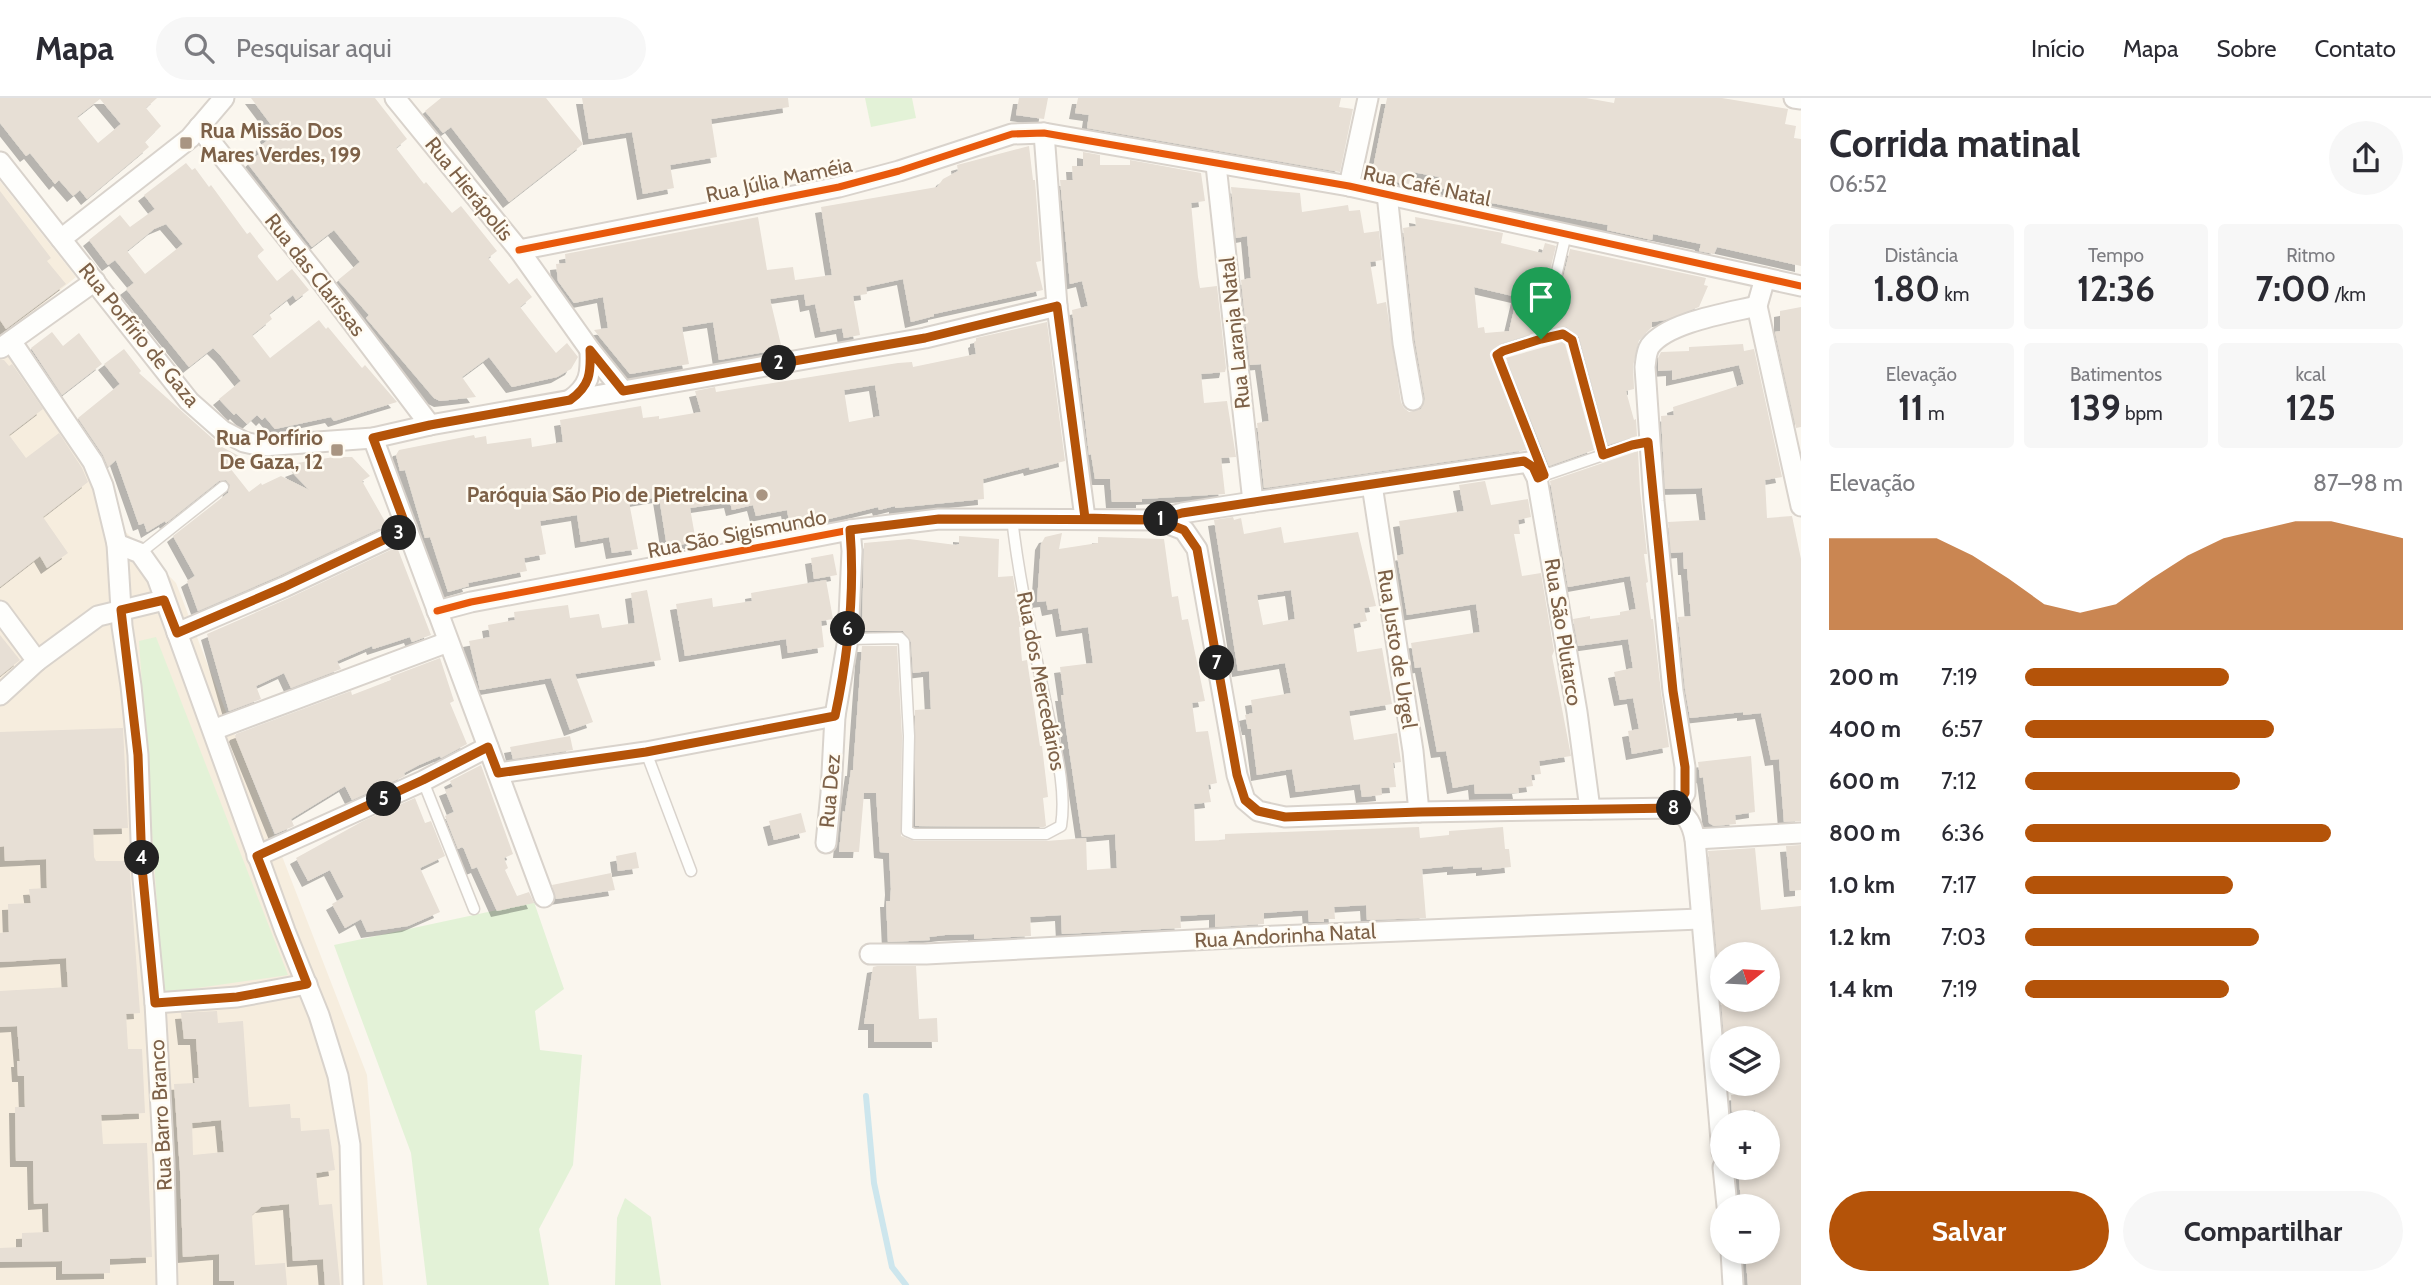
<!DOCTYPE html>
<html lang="pt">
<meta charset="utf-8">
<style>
:root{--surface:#fff;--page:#f7f7f7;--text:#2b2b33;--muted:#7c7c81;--line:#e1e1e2;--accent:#b45309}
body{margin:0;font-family:Cabin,sans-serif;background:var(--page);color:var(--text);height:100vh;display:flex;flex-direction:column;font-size:26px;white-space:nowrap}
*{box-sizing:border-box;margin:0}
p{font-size:23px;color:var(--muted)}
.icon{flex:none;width:38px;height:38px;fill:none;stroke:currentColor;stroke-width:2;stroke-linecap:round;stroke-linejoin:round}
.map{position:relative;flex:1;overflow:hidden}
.drawer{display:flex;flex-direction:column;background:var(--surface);width:630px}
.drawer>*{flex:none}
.needle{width:46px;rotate:72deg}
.controls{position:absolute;left:1710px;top:844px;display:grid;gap:14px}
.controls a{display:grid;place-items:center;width:70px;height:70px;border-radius:50%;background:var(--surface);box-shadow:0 4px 10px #0003;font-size:35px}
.pin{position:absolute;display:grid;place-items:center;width:60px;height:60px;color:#fff;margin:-72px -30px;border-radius:50% 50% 50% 0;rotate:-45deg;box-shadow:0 0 7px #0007}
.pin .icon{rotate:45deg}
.km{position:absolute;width:35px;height:35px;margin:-18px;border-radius:50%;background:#222;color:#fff;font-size:19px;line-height:35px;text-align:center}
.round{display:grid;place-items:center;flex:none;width:74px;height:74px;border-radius:37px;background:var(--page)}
.headline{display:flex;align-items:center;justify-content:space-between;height:119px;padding:0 28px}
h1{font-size:38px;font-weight:800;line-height:52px}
.figures{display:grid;grid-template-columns:repeat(3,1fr);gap:10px;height:119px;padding:7px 28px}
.figures div{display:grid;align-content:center;border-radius:7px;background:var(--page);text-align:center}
.figures b{font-size:35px;font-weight:800}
.figures small{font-size:19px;font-weight:400}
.figures p{font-size:19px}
.chart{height:196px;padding:14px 28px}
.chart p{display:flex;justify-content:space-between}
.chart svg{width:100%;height:126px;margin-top:7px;fill:var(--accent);opacity:.7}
.button{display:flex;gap:14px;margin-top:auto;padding:14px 28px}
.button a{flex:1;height:80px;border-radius:42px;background:var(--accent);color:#fff;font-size:28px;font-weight:800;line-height:80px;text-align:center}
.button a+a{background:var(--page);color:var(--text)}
ul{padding:0 28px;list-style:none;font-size:23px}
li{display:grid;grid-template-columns:112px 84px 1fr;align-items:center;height:52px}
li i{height:18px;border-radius:9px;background:var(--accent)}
header{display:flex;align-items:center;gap:42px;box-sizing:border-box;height:98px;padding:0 35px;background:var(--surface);border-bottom:2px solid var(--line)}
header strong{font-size:33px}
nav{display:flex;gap:38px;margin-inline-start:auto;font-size:24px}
.search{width:490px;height:63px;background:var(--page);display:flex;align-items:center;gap:18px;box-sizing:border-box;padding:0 24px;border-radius:38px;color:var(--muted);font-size:26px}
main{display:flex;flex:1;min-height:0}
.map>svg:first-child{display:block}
</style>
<header>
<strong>Mapa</strong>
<div class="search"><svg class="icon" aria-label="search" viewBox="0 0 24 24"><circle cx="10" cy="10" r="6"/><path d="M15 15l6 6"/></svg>Pesquisar aqui</div>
<nav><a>Início</a><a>Mapa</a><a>Sobre</a><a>Contato</a></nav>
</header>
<main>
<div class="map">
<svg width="1801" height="1187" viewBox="0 0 1801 1187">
<defs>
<filter id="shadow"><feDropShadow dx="-6" dy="6" stdDeviation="0" flood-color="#0004"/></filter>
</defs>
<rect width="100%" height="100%" fill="#faf6ee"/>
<path fill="#f6edde" d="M0 83 76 179 0 242 123 431 176 485 367 977 383 1187H0Z"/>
<g fill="#e3f2d7">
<path d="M865 0H912L916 20 871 29Z"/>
<path d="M156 539 288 877 163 895 139 543Z"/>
<path d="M534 804 564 891 535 913 540 952 582 957 573 1067 539 1131 549 1187H427L411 1055 334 847Z"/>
<path d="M625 1100 651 1119 661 1187H615L617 1120Z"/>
</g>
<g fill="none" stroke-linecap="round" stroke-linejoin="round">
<path stroke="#cde6ed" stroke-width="6" d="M866 998 874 1085 892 1169 906 1187"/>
</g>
<g fill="#e7dfd5" fill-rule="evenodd" filter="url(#shadow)">
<path d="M0 0H157L146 10 161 28 145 44 149 49 87 101 80 92 73 98 59 82 55 86 30 55 26 58 0 25ZM100 1 121 26 98 45 77 19Z"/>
<path d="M251 0H375L407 41 396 50 424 86 426 84 452 115 461 108 497 153 488 160 509 186 517 180 532 199 520 209 544 240 556 255 567 245 578 259 571 271 557 279 512 289 489 259 462 279 476 299 440 303 434 300 366 220 369 217 338 182 360 164 334 132 312 149 248 66 259 56 256 51 268 42 266 38 272 28Z"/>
<path d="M441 0H546L583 46 509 104 451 29 443 35 425 13Z"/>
<path d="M582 0H788L789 9 711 21 717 59 670 67 674 90 643 96 632 34 589 41Z"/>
<path d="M1019 0H1048L1044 21 1016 17Z"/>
<path d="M1078 0H1341L1339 9 1353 11 1340 74 1087 30 1089 17 1075 15Z"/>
<path d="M1387 0H1586L1614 5 1615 0H1722L1788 11 1785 26 1796 28 1794 40 1801 41V168L1717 149 1714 156 1699 153 1701 146 1653 136 1652 142 1607 132 1608 127 1470 101V93L1438 90 1440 79 1412 74 1409 86 1371 80Z"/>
<path d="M1029 48 1033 82H1035L1041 163 1036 164 1043 192 934 216V218L911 224 903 181 866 189 867 196 853 198 860 237 844 240 842 230 821 234 815 206 806 208 804 196 770 201 782 251 719 262 713 224 682 229 689 266 630 276 594 232 608 230 603 199 574 205 558 183 556 166 566 165 565 156 758 119 767 172 793 169 795 182 832 177 821 109 937 89 943 81 958 73 957 67Z"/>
<path d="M1083 54 1100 57V67H1130V62L1201 75 1205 103 1191 105 1198 179 1200 190 1217 188 1226 270 1225 274 1201 276 1204 305 1227 303 1236 359 1221 360 1225 396 1142 401V404H1112L1110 381H1095L1091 356 1089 357 1072 212 1088 208 1082 183 1070 186 1060 82H1073L1072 68H1083Z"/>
<path d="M186 65 192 72 195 70 209 89 211 87 247 136 250 134 264 152 257 158 277 183 292 171 309 192 296 202 293 197 269 216 272 221 252 237 270 260 319 222 326 231 328 229 362 270 365 267 397 304 334 323 331 319 275 331 265 319 262 322 257 317 247 326 236 315 234 317 219 301 241 283 221 258 213 250 189 269 126 191 134 185 115 162 108 167 89 142 120 117 130 129 155 111 144 97ZM166 126 183 146 145 176 127 153 154 131Z"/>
<path d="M1231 89 1300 95 1302 114 1348 107 1349 113 1360 112 1364 135 1379 133 1382 162 1370 164 1377 206 1386 204 1401 304 1404 310 1409 314 1421 311 1425 301 1415 243 1403 130 1416 128 1415 119 1503 135 1501 145 1542 155 1545 145 1556 148 1535 235 1500 246 1490 256 1527 352 1264 390 1257 325 1269 323 1261 266 1250 267 1241 182 1251 180 1247 138 1236 140ZM1474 189 1517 199 1509 233 1485 235 1484 229 1478 230Z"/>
<path d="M0 93 51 160 47 163 66 186 6 231 0 222Z"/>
<path d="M1570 151 1706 180 1704 187 1708 188 1699 209 1665 222 1652 224V229L1639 242 1633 268 1634 291 1626 293 1634 322 1636 321 1637 338 1608 347 1579 239 1566 229 1551 231Z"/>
<path d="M1801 209V329L1796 330 1775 234 1780 233V213Z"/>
<path d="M1047 224 1065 363 1030 372 1029 369 983 381 984 401 895 410V408L879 412 878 409 825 422 790 428 787 412 756 418 753 407 732 412 730 404 690 410 696 444 667 449 659 399 629 404 638 451 612 455 609 439 581 444 577 417 540 423 546 456 524 460 527 473 468 485 469 488 448 494 430 439 425 440 405 372 400 373 396 357 399 352 474 337 475 340 486 338 487 346 531 340 532 349 563 344 560 322 641 308 643 320 659 318V321L701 314 695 293 715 289 716 294 898 265 912 264 913 269 976 256 974 244 976 243V240ZM875 287 880 318 849 324 844 292Z"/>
<path d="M52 234 63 248 79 235 102 266 62 297 31 250Z"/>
<path d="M1562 244 1565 246 1594 352 1549 368 1506 260Z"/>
<path d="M1743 246 1744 253 1754 251 1782 379 1765 382 1767 420 1792 418 1801 461V723L1784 724 1779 661 1771 662 1761 615 1743 617V614L1690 620 1685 591 1678 519 1691 518 1687 471H1684L1683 454 1671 455 1668 424 1706 422 1702 390 1665 391 1661 318 1674 317 1673 309 1744 286 1739 267 1672 282V272L1658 273V260L1661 254 1689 253V249Z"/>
<path d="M124 251 141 273 139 275 222 349 239 358 230 370 249 394 261 385 262 387 281 378 309 392 291 373 299 370 297 365 334 359H352L370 378 362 383 387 427 279 478 198 513 187 483 195 478 173 438 228 395 230 387 226 382 219 383 166 425 165 423 147 434 144 425 139 427 116 362 108 369 103 357 78 320 120 286 104 266Z"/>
<path d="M0 262H4L9 268 12 266 43 311 9 337 26 360 59 335 82 370 88 384 43 419 68 455 47 470 40 458 0 489Z"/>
<path d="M1638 353 1640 392 1647 456H1644L1648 484 1646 485 1651 521H1653L1661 594 1669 649 1632 656 1628 633 1639 631 1633 600 1620 602 1614 574 1633 570 1628 541 1578 548 1573 521 1590 518V521L1620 517V514L1636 511 1630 478 1568 489 1550 383Z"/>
<path d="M1485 383 1491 407 1528 401 1531 419 1518 422 1520 436H1514L1522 478 1541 475 1554 553 1552 558 1571 658 1539 663 1541 676 1531 677 1533 688 1518 690 1519 695 1475 696 1474 686 1453 690 1446 653 1437 654 1421 569 1415 570 1411 545 1480 534 1476 506 1407 517 1397 458 1404 456 1399 423 1464 413 1459 387Z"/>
<path d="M1233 419 1234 422 1241 420 1244 436 1281 429 1284 445 1358 434 1376 508 1364 510 1367 523 1353 526 1357 554 1382 550 1392 606 1349 613 1354 642 1397 635 1401 664 1393 665 1396 689 1381 690 1382 697 1362 699 1360 686 1296 694 1292 671 1257 677 1251 631H1248L1245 617 1253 615 1251 602 1291 595 1285 565 1238 573 1214 422ZM1291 492 1295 521 1263 527 1257 497Z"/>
<path d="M1062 435 1059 451 1098 445V439L1164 441 1172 499 1178 498 1182 522 1188 521 1205 603 1192 605 1196 634 1208 633 1217 685 1208 687 1211 704 1194 706 1195 743 1225 742V736L1419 729 1420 740 1449 737V733L1503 729 1505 751H1509L1511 769 1482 772V769L1453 771V768L1422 771 1426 820 1367 822 1366 807 1334 809 1335 821H1324V824H1309L1308 812 1264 815V826L1215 829V816L1180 818 1181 830 1062 836 1061 817 1030 819 1031 838 974 841V836L945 837 929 839 930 842 888 844 886 803H890L891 791 889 755 880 754 876 695H864L859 754H839L843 713 845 714 851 672H853L862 548H897L902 638 901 738 914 743H1046L1086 740 1087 772 1117 770 1115 736 1082 739 1061 597H1064L1060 569 1093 565 1088 529 1062 533 1058 510 1048 512 1046 503 1037 504 1041 446 1045 439Z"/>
<path d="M959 438 999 441 998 479 1013 478 1021 529H1019L1022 563 1027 562 1040 648H1042L1048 699 1043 700 1046 728 1044 729 915 728V612L931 611 929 573 913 575 911 544 903 533H862L864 445 909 441 956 447 959 446Z"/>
<path d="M397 449 431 537 412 544 410 539 373 551 372 548 337 563 341 571 291 590 284 575 256 588 261 601 229 613 207 536 289 500Z"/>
<path d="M833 456 837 477 814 481 811 460Z"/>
<path d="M826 482 833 521 821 523 824 549 788 555 786 541 685 558 676 506 712 500 713 509 752 503 751 495Z"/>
<path d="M647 492 661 562 575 576 593 624 570 632 551 580 480 592 469 543 490 539 488 527 515 522 514 514 568 507 570 520 599 516 602 530 635 525 631 495Z"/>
<path d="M0 537 20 562 0 578Z"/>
<path d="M440 560 454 603 450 605 467 646 441 660 440 658 419 667 404 675 405 678 352 702 345 688 291 721 294 728 275 736 235 638 236 636 351 593 352 597 391 582 390 579Z"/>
<path d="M123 630 128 730 93 731 94 759 96 763H129L140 915 126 916 128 951H142L145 1015 101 1017 103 1046 147 1045 152 1159 110 1161V1175L62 1176V1163L0 1164V1150L22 1149V1135L49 1134 48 1105 34 1106 33 1063H16L15 1009H25L24 978H18L17 963H20L17 928 0 929V893L68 889 66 860 0 864V835L9 834 8 806 31 805 29 791 47 790 46 761 5 763 4 748 0 749V634Z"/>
<path d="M570 638 573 652 513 661 510 649Z"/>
<path d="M1751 658 1755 714 1735 717 1736 726 1714 728 1709 725 1703 679 1700 680 1698 664Z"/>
<path d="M481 667 513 756 504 760 508 770 505 772 517 798 529 794 534 805 497 813 477 769 472 771 464 751 462 749 458 751 445 718 454 714 445 692 453 689 450 683Z"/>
<path d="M415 700 425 725 431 723 445 758 420 770 440 814 408 828 367 834 361 821 345 830 332 806 344 799 330 772 308 783 296 760 363 723Z"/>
<path d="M801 715 806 734 774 742 769 723Z"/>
<path d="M1801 747V792L1790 793 1786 748Z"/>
<path d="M1755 750 1761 812 1801 808V1187H1748L1745 1153H1768V1108H1755L1754 1102 1741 1104 1738 1069H1768V1024H1757L1755 1012 1732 1014 1731 997 1748 995 1746 985H1768V940H1724L1721 901H1768V856H1759V853L1717 858 1708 753Z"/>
<path d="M636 754 639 770 618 773 616 758Z"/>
<path d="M611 775 615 792 556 801 552 787Z"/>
<path d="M877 868H916L919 921 937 920 938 944H874V926H864L873 869Z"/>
<path d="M217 913 218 925 243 923 249 1009 290 1006 291 1020H300L301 1033 329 1031 335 1072 316 1075 319 1107 332 1106 340 1187H325L323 1161 293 1163 289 1106 261 1109 252 1117 255 1167 285 1165 287 1187H234V1183H219V1156L183 1159 180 1073 174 986 195 985 194 980H199L196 941H184L181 915ZM221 1022 224 1054 193 1057 192 1025Z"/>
</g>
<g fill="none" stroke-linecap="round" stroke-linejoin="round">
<g stroke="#d9d3cc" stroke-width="13">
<g id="service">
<path d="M1541 241 1564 236 1572 242 1603 357"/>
<path d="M1543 373 1497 257 1503 253 1541 241 1566 136"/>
<path d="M1539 379 1632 347 1648 344"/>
<path d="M140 455 223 389"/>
<path d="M848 541 900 540 904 544 909 638 907 733 914 736H1046L1061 728C1067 690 1055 649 1047 611 1034 548 1019 484 1012 420"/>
<path d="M646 654 691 773"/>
<path d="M423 683 474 811"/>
</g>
</g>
<g stroke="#d9d3cc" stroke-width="23">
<g id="minor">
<path d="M395 0 519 152 590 252 623 293"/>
<path d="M1794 0 1801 1"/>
<path d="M199 29 315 175 430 327"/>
<path d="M1044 35 1057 208 1085 420"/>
<path d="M0 64 189 303 223 333 244 344 262 348 373 340 430 327 925 240 1057 208"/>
<path d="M1216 67 1253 404"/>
<path d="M1349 88 1368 0"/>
<path d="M1387 96 1403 245 1413 302"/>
<path d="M61 141 190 40 224 0"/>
<path d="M519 152 839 89 899 73 1012 36 1044 35 1349 88 1801 188"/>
<path d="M1765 180 1757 208 1801 408"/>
<path d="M11 243 93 364 103 388 117 446 122 528 131 588 138 657 142 770 155 905 164 1064 167 1187"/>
<path d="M1 250 95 183"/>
<path d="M570 302C590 288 591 275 590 252"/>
<path d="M373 340 544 799"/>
<path d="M1372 387 1413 653 1419 714"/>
<path d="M1158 422 1182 415 1253 404 1529 364 1537 380 1577 614 1590 711"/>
<path d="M117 446 140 455 157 479 285 833 319 917 338 978 350 1047 353 1187"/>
<path d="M0 513 37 563 0 597"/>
<path d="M437 513 471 504 850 432 939 421 1158 422 1184 432 1197 451 1237 677 1245 702 1258 713 1285 719 1419 714 1676 710"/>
<path d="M177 535 284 489 407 431"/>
<path d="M37 563 98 518 164 502"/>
<path d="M213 632 448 544"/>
<path d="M498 675 646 654 835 618"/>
<path d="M1695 741 1801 735"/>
<path d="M826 745 831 695 835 618 848 541 852 453 850 432"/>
<path d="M257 758 423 683 488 649"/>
<path d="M870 856H926L1251 839 1700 821"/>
<path d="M155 905 237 899 307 886"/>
<path d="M1722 1054 1695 741C1692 726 1688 719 1676 710L1685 695V669L1673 593 1654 403 1645 269C1646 262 1646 254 1650 248 1668 224 1728 215 1757 208"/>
<path d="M1723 1069 1727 1108"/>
<path d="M1731 1153 1733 1187"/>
</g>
</g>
<use href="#service" stroke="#fefefc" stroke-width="10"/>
<use href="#minor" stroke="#fefefc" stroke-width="19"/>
<g stroke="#fffbf2" stroke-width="11">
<g id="cycleway">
<path d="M519 152 839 89 899 73 1012 36 1044 35 1349 88 1801 188"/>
<path d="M437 513 471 504 850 432 939 421 1158 422 1184 432 1197 451 1237 677 1245 702 1258 713 1285 719 1419 714 1676 710"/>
</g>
</g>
<use href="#cycleway" stroke="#e8590c" stroke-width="7"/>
</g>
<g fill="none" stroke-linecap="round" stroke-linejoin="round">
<g stroke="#fff" stroke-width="14">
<path id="route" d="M1541 241 1503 253 1497 257 1544 377 1538 380 1533 369 1524 363 1182 415 1158 422 1085 420 1057 208 925 240 623 293 590 252C591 275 590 288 570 302L430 327 373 340 407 431 284 489 177 535 164 502 121 512 138 657 142 769 155 905 237 899 307 886 257 758 423 682 488 649 498 675 646 654 835 618C848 558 855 494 850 432L939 421 1158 422 1184 432 1197 451 1237 677 1245 702 1258 713 1285 719 1419 714 1676 710 1685 695V669L1673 593 1648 344 1632 347 1603 357 1572 242 1563 236 1541 241"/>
</g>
<use href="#route" stroke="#b45309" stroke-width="9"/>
</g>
<g fill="#a99582" stroke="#fffbf2" stroke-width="2.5">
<rect x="179" y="38" width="14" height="14" rx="3.5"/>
<rect x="330" y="345" width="14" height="14" rx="3.5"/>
<circle cx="762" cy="397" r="7"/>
</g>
<g text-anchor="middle" stroke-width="5" stroke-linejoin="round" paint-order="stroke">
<g font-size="21" font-weight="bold" fill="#7d6148" stroke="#fffbf2" text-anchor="end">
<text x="200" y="40" text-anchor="start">Rua Missão Dos<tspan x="200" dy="24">Mares Verdes, 199</tspan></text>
<text x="323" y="347">Rua Porfírio<tspan x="323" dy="24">De Gaza, 12</tspan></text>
<text x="748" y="404">Paróquia São Pio de Pietrelcina</text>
</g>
<g font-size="21" fill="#7d6148" stroke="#fffbf2">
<text transform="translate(779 82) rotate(-12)" y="7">Rua Júlia Maméia</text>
<text transform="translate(1427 88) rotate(12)" y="7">Rua Café Natal</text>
<text transform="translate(469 91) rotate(51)" y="7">Rua Hierápolis</text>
<text transform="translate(315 177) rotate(52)" y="7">Rua das Clarissas</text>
<text transform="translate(1235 235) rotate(-96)" y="7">Rua Laranja Natal</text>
<text transform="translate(139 237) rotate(51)" y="7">Rua Porfírio de Gaza</text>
<text transform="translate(737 436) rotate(-11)" y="7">Rua São Sigismundo</text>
<text transform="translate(1563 534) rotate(81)" y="7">Rua São Plutarco</text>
<text transform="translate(1397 551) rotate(81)" y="7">Rua Justo de Urgel</text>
<text transform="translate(1041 583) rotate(79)" y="7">Rua dos Mercedários</text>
<text transform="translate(830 693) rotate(-85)" y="7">Rua Dez</text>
<text transform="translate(1285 838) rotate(-3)" y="7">Rua Andorinha Natal</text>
<text transform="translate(161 1017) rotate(-93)" y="7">Rua Barro Branco</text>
</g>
</g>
</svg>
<div class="controls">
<a><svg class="needle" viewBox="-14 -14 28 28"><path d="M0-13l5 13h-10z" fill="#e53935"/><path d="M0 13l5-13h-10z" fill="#7c7c81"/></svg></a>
<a><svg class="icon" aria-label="layers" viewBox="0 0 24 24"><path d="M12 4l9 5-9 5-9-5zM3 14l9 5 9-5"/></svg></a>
<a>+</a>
<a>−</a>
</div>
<div class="pin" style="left:1541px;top:241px;background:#1e9e55"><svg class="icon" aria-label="arrive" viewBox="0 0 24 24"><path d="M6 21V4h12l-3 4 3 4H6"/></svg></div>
<b class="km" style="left:1161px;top:421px">1</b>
<b class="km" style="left:779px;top:265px">2</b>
<b class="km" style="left:399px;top:435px">3</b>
<b class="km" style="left:142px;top:760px">4</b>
<b class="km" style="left:384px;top:701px">5</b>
<b class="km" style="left:848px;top:531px">6</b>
<b class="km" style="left:1217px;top:565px">7</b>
<b class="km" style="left:1674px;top:710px">8</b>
</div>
<section class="drawer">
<div class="headline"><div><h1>Corrida matinal</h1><p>06:52</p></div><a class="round"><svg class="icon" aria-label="share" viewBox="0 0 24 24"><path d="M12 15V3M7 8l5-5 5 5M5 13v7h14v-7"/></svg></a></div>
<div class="figures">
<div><p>Distância</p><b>1.80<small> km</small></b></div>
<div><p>Tempo</p><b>12:36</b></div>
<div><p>Ritmo</p><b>7:00<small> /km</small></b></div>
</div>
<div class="figures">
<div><p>Elevação</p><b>11<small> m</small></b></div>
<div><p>Batimentos</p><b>139<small> bpm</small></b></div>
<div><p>kcal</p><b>125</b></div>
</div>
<div class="chart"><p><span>Elevação</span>87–98 m</p>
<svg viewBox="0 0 160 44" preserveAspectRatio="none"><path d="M0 44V12L10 12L20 12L30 12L40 18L50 26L60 35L70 38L80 35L90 26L100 18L110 12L120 9L130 6L140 6L150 9L160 12V44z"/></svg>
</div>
<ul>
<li><b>200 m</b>7:19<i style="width:54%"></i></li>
<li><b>400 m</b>6:57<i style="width:66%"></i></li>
<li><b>600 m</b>7:12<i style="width:57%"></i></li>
<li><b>800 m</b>6:36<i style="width:81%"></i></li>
<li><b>1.0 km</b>7:17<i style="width:55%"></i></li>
<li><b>1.2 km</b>7:03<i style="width:62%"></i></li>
<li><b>1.4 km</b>7:19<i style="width:54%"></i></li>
</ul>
<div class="button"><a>Salvar</a><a>Compartilhar</a></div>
</section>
</main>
